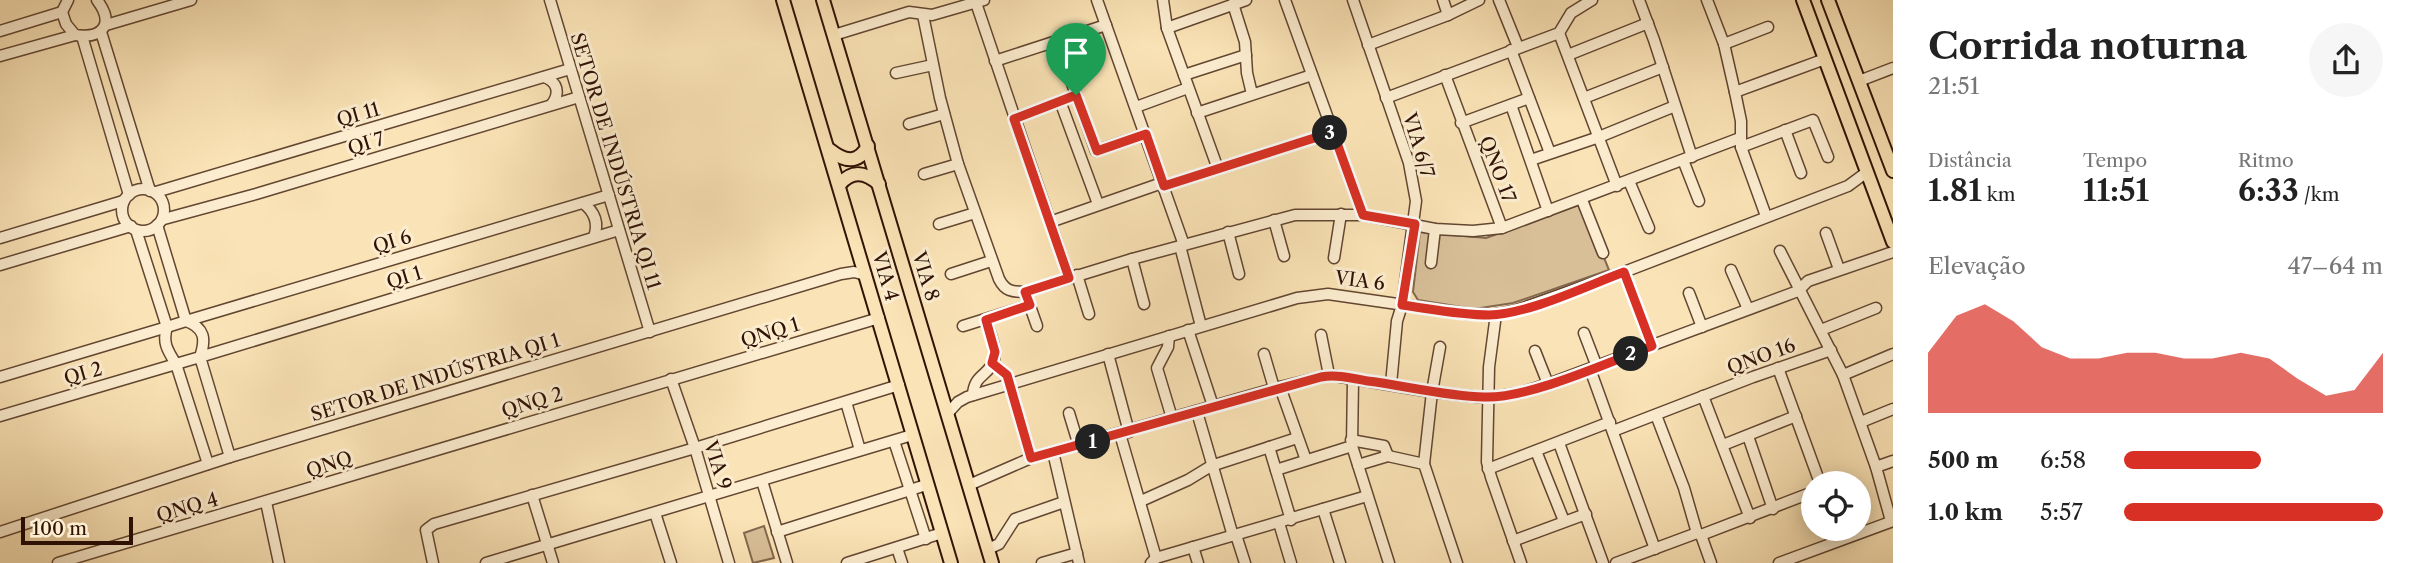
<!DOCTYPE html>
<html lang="pt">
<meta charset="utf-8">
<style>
:root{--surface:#fff;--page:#f6f6f6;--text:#222;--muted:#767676;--accent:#d93025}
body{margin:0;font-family:"Libre Caslon Text",serif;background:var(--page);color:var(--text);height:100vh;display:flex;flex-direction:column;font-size:26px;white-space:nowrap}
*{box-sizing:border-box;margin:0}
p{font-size:23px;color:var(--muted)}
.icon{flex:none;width:38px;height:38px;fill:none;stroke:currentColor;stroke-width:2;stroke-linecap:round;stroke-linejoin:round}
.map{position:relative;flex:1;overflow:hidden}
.sheet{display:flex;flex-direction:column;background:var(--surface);width:525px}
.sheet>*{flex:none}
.tools{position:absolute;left:1801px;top:471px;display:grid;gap:14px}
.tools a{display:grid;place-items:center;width:70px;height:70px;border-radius:50%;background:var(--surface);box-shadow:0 4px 18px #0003;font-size:35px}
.scale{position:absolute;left:21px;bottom:18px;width:112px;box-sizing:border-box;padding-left:7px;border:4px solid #301205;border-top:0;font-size:19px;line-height:24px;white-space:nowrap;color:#301205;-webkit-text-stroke:5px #fcedd0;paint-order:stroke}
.pin{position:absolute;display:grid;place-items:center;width:60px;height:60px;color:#fff;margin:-72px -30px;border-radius:50% 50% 50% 0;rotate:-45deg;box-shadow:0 0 7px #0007}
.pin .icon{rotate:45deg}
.km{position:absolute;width:35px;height:35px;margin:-18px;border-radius:50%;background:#222;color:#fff;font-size:19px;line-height:35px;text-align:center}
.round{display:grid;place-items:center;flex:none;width:74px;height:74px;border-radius:37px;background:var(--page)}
.head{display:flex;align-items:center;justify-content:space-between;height:119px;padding:0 35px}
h1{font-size:38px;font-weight:700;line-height:52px}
.metrics{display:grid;grid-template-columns:repeat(3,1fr);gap:10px;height:119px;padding:7px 35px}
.metrics div{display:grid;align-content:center}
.metrics b{font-size:30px;font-weight:700}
.metrics small{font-size:19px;font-weight:400}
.metrics p{font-size:19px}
.chart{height:196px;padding:14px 35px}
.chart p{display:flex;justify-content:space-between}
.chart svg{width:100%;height:126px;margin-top:7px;fill:var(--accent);opacity:.7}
ul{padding:0 35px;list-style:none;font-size:23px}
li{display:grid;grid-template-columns:112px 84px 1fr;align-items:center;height:52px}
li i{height:18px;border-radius:9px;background:var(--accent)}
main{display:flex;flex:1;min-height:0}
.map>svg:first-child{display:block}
</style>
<main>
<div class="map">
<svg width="1893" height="563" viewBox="0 0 1893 563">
<rect width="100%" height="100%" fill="#fae3b6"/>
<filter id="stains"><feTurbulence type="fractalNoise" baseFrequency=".00286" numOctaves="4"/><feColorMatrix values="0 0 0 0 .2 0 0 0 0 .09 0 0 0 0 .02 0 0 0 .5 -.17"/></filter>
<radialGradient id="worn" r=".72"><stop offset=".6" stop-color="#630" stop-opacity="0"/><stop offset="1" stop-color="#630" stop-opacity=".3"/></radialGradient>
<g fill="#d8bf98" stroke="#84684e" stroke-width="2">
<path d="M1582 204 1609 270 1513 303 1474 309 1418 300 1413 292 1420 232 1486 238Z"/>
<path d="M764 526 774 558 753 563 744 533Z"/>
</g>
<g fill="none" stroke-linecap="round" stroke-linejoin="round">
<g stroke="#624631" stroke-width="13">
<g id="minor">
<path d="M68 0 62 12 66 24 75 35C103 39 115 24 97 0"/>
<path d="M550 0 650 332"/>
<path d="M975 0 1069 278"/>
<path d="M1097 0 1184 245"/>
<path d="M1163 0 1167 28 1218 169"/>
<path d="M1285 0 1363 215"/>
<path d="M1353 0 1409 163 1416 201 1402 305 1397 321 1391 384"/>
<path d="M1443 0 1448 15"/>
<path d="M1499 0 1518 47"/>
<path d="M1639 0 1654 40 1692 157"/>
<path d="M1707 0 1724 44 1735 92 1741 121V147L1766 216"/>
<path d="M1233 4 1245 42 1247 73 1252 94"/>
<path d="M923 15 940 98 958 164 999 279C1005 291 1012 292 1025 292L1132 259 1295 215H1363L1435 229 1473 231 1502 228 1740 138"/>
<path d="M106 25 191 0"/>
<path d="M1167 28 1246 0"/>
<path d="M0 31 62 12"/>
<path d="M101 32 150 191"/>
<path d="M1559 33 1617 186"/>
<path d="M834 35 909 12 932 15 984 0"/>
<path d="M82 36 129 195"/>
<path d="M1057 41 1096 151 1146 134"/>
<path d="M1724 44 1768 27"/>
<path d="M1368 45 1448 15 1479 0"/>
<path d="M1511 50 1550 153"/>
<path d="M1568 55 1648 23"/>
<path d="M0 56 75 35"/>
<path d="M995 61 1106 25"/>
<path d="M896 73 933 65"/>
<path d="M1184 75 1246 55"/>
<path d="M1445 75 1502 228"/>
<path d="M544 77C558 82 560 93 552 104"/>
<path d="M1859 81 1893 68"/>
<path d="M1735 92 1825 59"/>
<path d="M1386 98 1559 33 1571 13 1592 0"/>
<path d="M1584 98 1663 67"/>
<path d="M1060 101 1098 204"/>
<path d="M1511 105 1548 211"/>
<path d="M1136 107 1188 88"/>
<path d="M1197 113 1312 75"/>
<path d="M1014 119 1076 95"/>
<path d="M1461 123 1529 98"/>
<path d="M909 124 944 114"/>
<path d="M1785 130 1801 173"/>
<path d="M1741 147 1813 120 1828 157"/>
<path d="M1531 160 1599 137 1675 106"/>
<path d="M1683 160 1699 201"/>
<path d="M924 174 958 164"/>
<path d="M1629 181 1649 228"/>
<path d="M1164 186 1333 132"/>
<circle cx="143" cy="210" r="21"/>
<path d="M156 192 570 69"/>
<path d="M1582 200 1603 253"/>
<path d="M583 203C595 212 599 223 594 237"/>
<path d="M164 219 256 194 579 97"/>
<path d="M1274 220 1284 256"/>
<path d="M1050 222 1162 183"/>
<path d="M939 224 975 213"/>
<path d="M157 225 186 321 609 195"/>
<path d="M1228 232 1239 274"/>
<path d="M1826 233 1839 269"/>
<path d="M0 238 123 201"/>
<path d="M1180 246 1201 326"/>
<path d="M1780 251 1843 375 1876 467 1891 521"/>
<path d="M1334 258 1341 214"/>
<path d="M1132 259 1144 304"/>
<path d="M1431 263 1435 229"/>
<path d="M0 265 131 226"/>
<path d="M1731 270 1748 309"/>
<path d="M1624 272 1652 346"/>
<path d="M951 274 991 261"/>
<path d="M1077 275 1089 314"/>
<path d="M1025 292 1037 326"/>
<path d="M1689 293 1702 327"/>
<path d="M1496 314 1489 367 1487 462 1491 477 1521 563"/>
<path d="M963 326 1030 305"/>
<path d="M1188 330 1213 406"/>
<path d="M1821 330 1876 308"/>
<path d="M1584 333 1597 367"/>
<path d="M1321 335 1329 375"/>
<path d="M1169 336 1168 347 1157 368 1172 418"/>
<path d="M1440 347 1432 392 1424 464 1457 563"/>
<path d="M1535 351 1548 384"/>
<path d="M1108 354 1129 432"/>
<path d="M1264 354 1274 388"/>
<path d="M992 363 1007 375 1031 458"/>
<path d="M1778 368 1820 483"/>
<path d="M1590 369 1655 549"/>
<path d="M1843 375 1893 354"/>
<path d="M0 377 167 327 136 230"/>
<path d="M671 379 695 448 729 563"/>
<path d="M1353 379 1352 446 1389 563"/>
<path d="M1280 387 1306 460"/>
<path d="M973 395C974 374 989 376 994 360 997 348 989 331 986 320"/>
<path d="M1703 396 1750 518"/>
<path d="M846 402 860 450"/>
<path d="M1197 412 1233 536"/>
<path d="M948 413 958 402 967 397 1297 298 1328 294 1467 314 1492 315 1517 310 1624 272 1848 186 1867 172"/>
<path d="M1069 413 1079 446"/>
<path d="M1656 415 1684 488 1697 533 1701 535 1711 563"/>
<path d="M0 416 176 364 208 464"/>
<path d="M1861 422 1893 409"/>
<path d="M1613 431 1753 377 1831 350"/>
<path d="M1120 434 1156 558"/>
<path d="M1748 436 1773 509"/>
<path d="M1351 440 1384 446 1388 456"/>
<path d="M894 441 926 539"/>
<path d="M1559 443 1603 563"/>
<path d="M1723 445 1796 416"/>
<path d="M1269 447 1291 520"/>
<path d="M1536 451 1564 521"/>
<path d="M1053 452 1079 563"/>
<path d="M230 457 200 357C206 339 205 328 186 321L167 327C162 343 168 351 176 364L200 357 619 230"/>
<path d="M1358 465 1388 456 1424 464"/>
<path d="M1876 467 1893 461"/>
<path d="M1488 469 1610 422"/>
<path d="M1276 470 1352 446"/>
<path d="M762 481 787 563"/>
<path d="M969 485 1031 458 1280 387 1329 375 1432 392 1487 398 1519 393 1548 384 1798 291 1808 281 1893 252"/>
<path d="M532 495 553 563"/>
<path d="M1141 501 1188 480 1211 466 1297 438"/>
<path d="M266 502 279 563"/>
<path d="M1323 509 1340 563"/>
<path d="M655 513 671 563"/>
<path d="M1279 523 1291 563"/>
<path d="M1837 528 1841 539"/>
<path d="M0 532 230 457 841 274 854 272 866 275"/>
<path d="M777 532 926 485"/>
<path d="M1236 535 1245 563"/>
<path d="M1701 535 1813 492"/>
<path d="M1513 541 1586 514"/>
<path d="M1193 547 1198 563"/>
<path d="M897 548 902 563"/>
<path d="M988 549 999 544 1015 519 1064 502"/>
<path d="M58 563 879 318"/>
<path d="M433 563 426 530 434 524 695 448 899 385"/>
<path d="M486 563 912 435"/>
<path d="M847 563 942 533"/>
<path d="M1042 563 1077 553"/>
<path d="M1151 563 1156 558 1367 496"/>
<path d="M1616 563 1697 533"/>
<path d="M1779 563 1893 521"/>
</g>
</g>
<g stroke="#301205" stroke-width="16">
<g id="major">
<path d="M783 0 951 563"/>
<path d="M823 0 992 563"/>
<path d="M1803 0 1893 242"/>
<path d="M1828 0 1893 171"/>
<path d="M830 150C845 162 858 164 868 146"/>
<path d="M840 184C852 170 865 172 879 184"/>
</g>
</g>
<use href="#minor" stroke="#fcedd0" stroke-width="10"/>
<use href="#major" stroke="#fae3b6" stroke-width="12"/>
</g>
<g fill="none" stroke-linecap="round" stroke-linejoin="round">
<g stroke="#fff" stroke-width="14">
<path id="route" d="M1076 95 1097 151 1146 134 1164 186 1333 132 1363 215 1415 224 1402 305C1431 309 1460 315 1489 315 1529 314 1586 286 1624 272L1652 346C1609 362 1528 399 1484 397 1445 396 1407 386 1368 381 1352 378 1336 374 1321 377L1031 458 1007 375 992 363 995 352 986 320 1030 305 1025 292 1069 278 1014 119Z"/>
</g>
<use href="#route" stroke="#d93025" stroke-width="9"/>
</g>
<g text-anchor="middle" stroke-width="6" stroke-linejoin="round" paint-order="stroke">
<g font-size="19" fill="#301205" stroke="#fcedd0">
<text transform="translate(358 114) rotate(-16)" y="7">QI 11</text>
<text transform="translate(366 143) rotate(-17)" y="7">QI 7</text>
<text transform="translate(1419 145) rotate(73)" y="7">VIA 6/7</text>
<text transform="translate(616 161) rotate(73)" y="7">SETOR DE INDÚSTRIA QI 11</text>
<text transform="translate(1498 169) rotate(69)" y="7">QNO 17</text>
<text transform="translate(392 241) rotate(-17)" y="7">QI 6</text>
<text transform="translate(886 276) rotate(74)" y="7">VIA 4</text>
<text transform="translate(926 276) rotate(73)" y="7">VIA 8</text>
<text transform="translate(404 277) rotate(-17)" y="7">QI 1</text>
<text transform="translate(1360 280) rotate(7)" y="7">VIA 6</text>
<text transform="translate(770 332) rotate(-17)" y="7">QNQ 1</text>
<text transform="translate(1761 356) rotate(-20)" y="7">QNO 16</text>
<text transform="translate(83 373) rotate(-16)" y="7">QI 2</text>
<text transform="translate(435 377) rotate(-17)" y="7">SETOR DE INDÚSTRIA QI 1</text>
<text transform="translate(532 402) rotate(-17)" y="7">QNQ 2</text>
<text transform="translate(329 464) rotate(-18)" y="7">QNQ</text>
<text transform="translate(718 465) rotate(72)" y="7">VIA 9</text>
<text transform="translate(187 507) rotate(-16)" y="7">QNQ 4</text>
</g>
</g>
<rect width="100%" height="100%" filter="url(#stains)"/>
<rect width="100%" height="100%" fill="url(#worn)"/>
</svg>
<div class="tools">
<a><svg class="icon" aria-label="locate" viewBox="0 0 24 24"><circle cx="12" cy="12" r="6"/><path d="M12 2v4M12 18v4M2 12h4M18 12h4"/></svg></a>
</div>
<div class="scale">100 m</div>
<div class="pin" style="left:1076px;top:95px;background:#1e9e55"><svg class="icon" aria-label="arrive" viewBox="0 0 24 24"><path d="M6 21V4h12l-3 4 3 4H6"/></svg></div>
<b class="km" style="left:1093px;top:442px">1</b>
<b class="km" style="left:1631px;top:354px">2</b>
<b class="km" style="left:1330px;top:133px">3</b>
</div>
<section class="sheet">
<div class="head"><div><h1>Corrida noturna</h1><p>21:51</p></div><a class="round"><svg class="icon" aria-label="share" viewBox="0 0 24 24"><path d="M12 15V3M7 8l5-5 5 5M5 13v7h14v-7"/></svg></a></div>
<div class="metrics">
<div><p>Distância</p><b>1.81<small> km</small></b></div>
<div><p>Tempo</p><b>11:51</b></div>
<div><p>Ritmo</p><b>6:33<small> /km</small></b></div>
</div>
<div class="chart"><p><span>Elevação</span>47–64 m</p>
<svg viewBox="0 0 160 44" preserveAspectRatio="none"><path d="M0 44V23L10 10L20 6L30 12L40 21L50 25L60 25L70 23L80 23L90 25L100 25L110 23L120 25L130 32L140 38L150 36L160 23V44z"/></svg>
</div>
<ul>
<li><b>500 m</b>6:58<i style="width:53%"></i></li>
<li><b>1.0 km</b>5:57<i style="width:100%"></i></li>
</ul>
</section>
</main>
